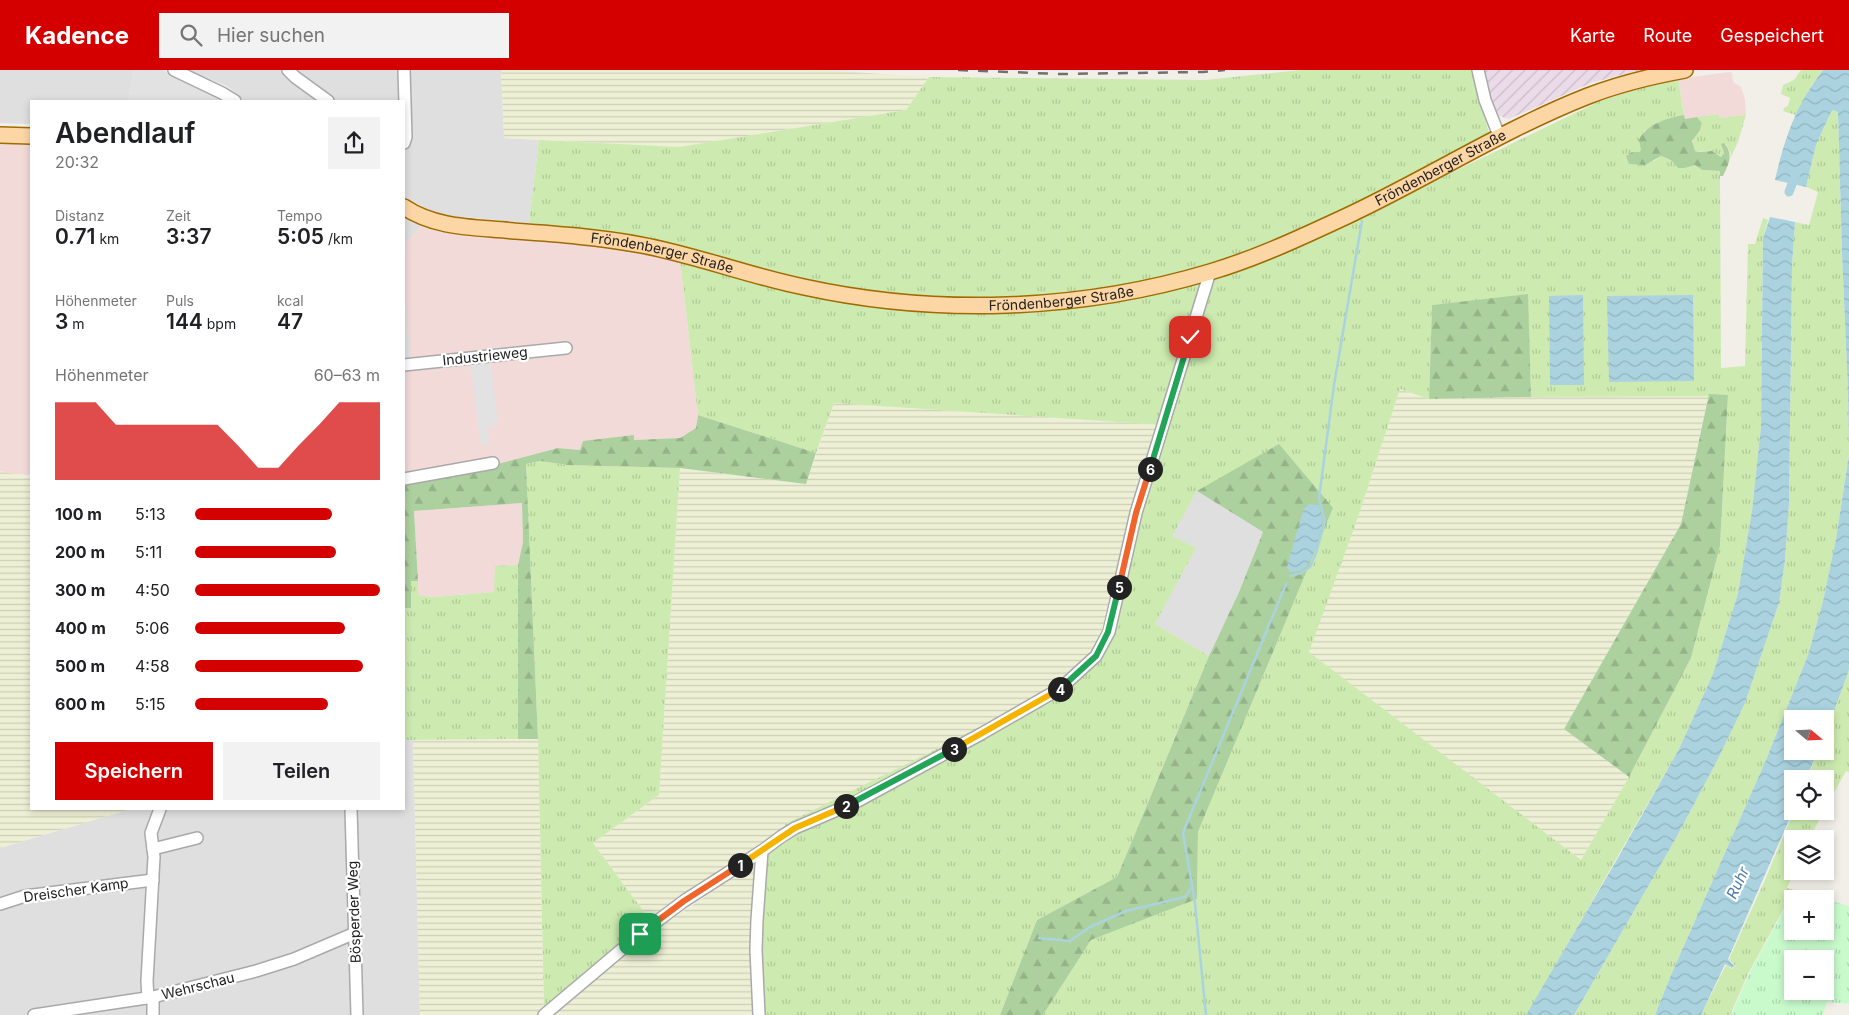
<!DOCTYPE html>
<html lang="de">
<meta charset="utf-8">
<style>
:root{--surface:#fff;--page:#f2f2f2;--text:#202124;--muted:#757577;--accent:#d40000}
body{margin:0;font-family:Inter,sans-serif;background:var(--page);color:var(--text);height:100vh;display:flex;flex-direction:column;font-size:19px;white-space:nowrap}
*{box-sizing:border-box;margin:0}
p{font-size:16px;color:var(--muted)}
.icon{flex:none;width:28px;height:28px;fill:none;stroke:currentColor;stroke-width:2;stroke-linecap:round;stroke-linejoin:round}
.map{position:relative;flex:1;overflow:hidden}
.side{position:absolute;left:30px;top:30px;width:375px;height:710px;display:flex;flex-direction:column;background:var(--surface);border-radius:0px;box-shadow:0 2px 8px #0003}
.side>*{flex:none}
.needle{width:32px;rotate:109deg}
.tools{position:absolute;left:1784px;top:640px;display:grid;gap:10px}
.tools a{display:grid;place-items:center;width:50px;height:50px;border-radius:0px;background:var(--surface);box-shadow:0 2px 8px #0003;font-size:25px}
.pin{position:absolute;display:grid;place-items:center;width:42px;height:42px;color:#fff;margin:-21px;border-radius:10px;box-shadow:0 2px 8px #0006}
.km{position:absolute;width:25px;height:25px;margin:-12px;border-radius:50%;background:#222;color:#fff;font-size:14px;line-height:25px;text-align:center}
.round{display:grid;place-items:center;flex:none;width:52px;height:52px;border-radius:0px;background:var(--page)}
.head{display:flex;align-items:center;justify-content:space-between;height:85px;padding:0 25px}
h1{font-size:28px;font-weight:600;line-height:38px}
.figures{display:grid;grid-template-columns:repeat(3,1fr);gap:8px;height:85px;padding:5px 25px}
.figures div{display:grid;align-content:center}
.figures b{font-size:21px;font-weight:600}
.figures small{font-size:14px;font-weight:400}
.figures p{font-size:14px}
.chart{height:140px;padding:10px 25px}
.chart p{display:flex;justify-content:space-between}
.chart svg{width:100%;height:90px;margin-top:5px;fill:var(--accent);opacity:.7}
.action{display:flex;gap:10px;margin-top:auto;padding:10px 25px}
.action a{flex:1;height:58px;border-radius:0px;background:var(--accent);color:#fff;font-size:20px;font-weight:600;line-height:58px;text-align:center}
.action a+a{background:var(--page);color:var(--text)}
ul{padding:0 25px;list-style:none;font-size:16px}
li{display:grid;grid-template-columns:80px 60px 1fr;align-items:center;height:38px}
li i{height:12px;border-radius:6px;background:var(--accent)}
header{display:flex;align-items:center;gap:30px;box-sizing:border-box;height:70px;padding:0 25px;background:var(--accent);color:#fff}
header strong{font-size:24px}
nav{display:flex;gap:28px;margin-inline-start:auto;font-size:18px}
.search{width:350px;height:45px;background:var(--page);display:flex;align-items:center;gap:12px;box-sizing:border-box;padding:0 18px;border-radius:0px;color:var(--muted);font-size:19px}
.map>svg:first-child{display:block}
</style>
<header>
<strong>Kadence</strong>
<div class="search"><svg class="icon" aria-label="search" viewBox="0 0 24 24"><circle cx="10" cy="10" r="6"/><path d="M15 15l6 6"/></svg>Hier suchen</div>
<nav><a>Karte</a><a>Route</a><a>Gespeichert</a></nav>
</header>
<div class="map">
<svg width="1849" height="945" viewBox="0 0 1849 945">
<defs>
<pattern id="industrial-furrows" width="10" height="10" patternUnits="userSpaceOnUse" patternTransform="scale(1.25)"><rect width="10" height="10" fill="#ebdbe8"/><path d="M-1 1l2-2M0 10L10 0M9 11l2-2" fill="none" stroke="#c9bcc7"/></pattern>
<pattern id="farmland-rules" width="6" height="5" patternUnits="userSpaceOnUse" patternTransform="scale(1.25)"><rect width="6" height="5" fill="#eef0d5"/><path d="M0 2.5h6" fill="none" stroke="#ccceb7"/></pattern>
<pattern id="grass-tufts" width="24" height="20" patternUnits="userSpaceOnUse" patternTransform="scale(1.25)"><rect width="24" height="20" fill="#cdebb0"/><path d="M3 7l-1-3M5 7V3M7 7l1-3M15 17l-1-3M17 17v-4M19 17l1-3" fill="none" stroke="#b0c997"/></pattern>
<pattern id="forest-firs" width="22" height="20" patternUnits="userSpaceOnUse" patternTransform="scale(1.25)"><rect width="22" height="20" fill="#add19e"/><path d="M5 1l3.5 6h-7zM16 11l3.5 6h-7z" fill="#95b388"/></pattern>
<pattern id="park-tufts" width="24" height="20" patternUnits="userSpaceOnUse" patternTransform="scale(1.25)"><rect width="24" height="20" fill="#c8facc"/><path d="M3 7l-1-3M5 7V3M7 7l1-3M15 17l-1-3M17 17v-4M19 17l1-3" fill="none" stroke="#acd6af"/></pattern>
<pattern id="water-waves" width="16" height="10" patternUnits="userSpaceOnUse" patternTransform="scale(1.25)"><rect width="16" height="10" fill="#aad3df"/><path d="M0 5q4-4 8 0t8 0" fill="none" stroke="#92b5bf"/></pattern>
</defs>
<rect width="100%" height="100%" fill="#f2efe9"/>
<g fill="#e0dfdf">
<path d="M0 0H134L128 31H31V54L0 53Z"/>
<path d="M188 0H501L504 68 539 70 529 153 440 145 404 127V31H245L227 16Z"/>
<path d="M404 145 422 155 413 166 404 174Z"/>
<path d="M1197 421 1263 462 1239 522 1209 586 1155 554 1195 478 1171 466Z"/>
<path d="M404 670H413L420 945H0V778L131 739H404Z"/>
</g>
<g fill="#f2dad9">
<path d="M1729 2 1732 3 1733 12 1741 17 1745 29 1746 45 1720 48 1719 44 1685 49 1678 9Z"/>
<path d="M0 73 31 75V405L9 404 0 401Z"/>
<path d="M422 155 467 166 635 179 680 190 698 345 696 358 680 368 634 370V365L580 380 558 378 479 399 404 412V174L413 166Z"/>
<path d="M522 433 523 472 518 495 495 497V522L433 527 418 525V511L414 441Z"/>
</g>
<path fill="url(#industrial-furrows)" d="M1481 0H1640L1591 13 1509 49 1499 46 1492 34Z"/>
<g fill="url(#farmland-rules)">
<path d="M501 0H820L929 7 906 40 679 77 504 68Z"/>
<path d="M1400 319 1429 329 1709 324 1681 454 1564 659 1629 707 1581 790 1308 582 1357 450Z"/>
<path d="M834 333 1165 355 1108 562 1094 589 1056 620 784 772 755 795 756 945H554L644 867 708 825 703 814 650 850 593 773 659 725 680 398 806 414Z"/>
<path d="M0 401 31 408V739H131L0 778Z"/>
<path d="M538 669 544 945H420L413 670Z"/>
</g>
<g fill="url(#grass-tufts)" fill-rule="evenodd">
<path d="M1301 0H1471L1490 66 1359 134 1275 171 1211 194 1142 211 1052 228 889 226 801 212 642 169 529 153 539 70 679 77 906 40 929 7 1205 10Z"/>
<path d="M1801 0H1823L1811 16 1796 45 1783 41 1784 38 1788 36 1790 28 1781 24 1783 15 1794 10Z"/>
<path d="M1678 9 1684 45 1668 49 1644 61 1641 80 1639 82H1632L1654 91 1661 86 1671 90 1678 98H1685L1695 95 1702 100 1720 101 1721 298 1745 296 1748 174H1755L1763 148 1768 150 1763 168 1761 356 1752 441 1738 523 1713 604 1679 679 1527 945H1043L1091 870 1197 829 1198 762 1333 438 1197 421 1172 466 1196 478 1155 554 1209 586 1117 807 1037 850 1000 945H756L755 795 784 772 785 754 1056 620 1094 589 1108 562 1164 355 834 333 816 383 698 345 680 190 818 226 1052 239 1166 221 1251 195 1366 144 1600 31 1631 21ZM1527 225 1531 327 1728 326 1720 476 1691 588 1629 707 1581 790 1309 582 1357 450 1400 319 1429 329 1432 235Z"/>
<path d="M1833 40 1838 42 1842 183 1848 321 1849 385 1836 470 1823 531 1808 585 1766 690 1671 905 1655 945H1574L1676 768 1717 691 1745 633 1779 533 1785 490 1789 434 1792 196 1795 152 1809 155 1818 122 1806 117 1816 75 1830 44Z"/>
<path d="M1719 44 1720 48 1746 45 1738 72 1730 89 1731 84 1726 74 1722 78 1724 83 1721 87C1718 86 1715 82 1712 81 1704 80 1688 87 1693 70 1694 64 1700 61 1702 53L1697 47Z"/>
<path d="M540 391 567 395 680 398 659 725 593 773 650 850 544 937 538 669 526 394Z"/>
<path d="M518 495V669L404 670V538H411V510L418 511V525L433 527 494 522 495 496Z"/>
<path d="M1849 600V702L1846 701 1825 739V709H1807L1818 681H1825V666Z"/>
<path d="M1794 741H1824L1809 769H1792V801H1794L1787 818 1794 820 1748 904 1730 945H1701L1726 895 1732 899 1735 896 1729 889 1765 810Z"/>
</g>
<g fill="url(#forest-firs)">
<path d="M1684 45 1685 49 1697 47 1702 53 1700 60 1692 71 1695 81 1699 82 1712 81 1721 87 1724 83 1721 74 1724 73C1734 84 1729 94 1723 106H1720V101L1702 100 1695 95 1685 98H1678L1671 90 1661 86 1645 95 1629 94 1626 86 1632 82H1639L1641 80 1639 70C1645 55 1669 47 1684 45Z"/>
<path d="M1528 224 1531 327 1429 329 1432 235Z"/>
<path d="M1709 324 1728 325 1720 476 1691 588 1629 707 1564 659 1681 454Z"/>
<path d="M698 345 816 383 806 414 680 398 567 395 540 391 526 394 538 669H518V495L523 472 522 433 414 441 418 511H411V538H404V412L479 399 558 378 580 380 583 371 634 365V370L680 368 696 358Z"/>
<path d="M1279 374 1333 438 1198 762 1197 829 1091 870 1043 945H1000L1037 850 1117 807 1209 586 1239 522 1263 462 1197 421Z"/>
</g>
<path fill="url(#park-tufts)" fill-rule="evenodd" d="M1795 820 1824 829H1792V861H1825V829L1849 836V934L1827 932 1823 945H1731L1749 904ZM1792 889H1825V921H1792Z"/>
<g fill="#e2e2e2">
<path d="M134 0H162L219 25 216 31H128Z"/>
<path d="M404 235H406L411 290 404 291Z"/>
<path d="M491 291 498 355 488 356 489 374 481 375 470 293Z"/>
</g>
<g fill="url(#water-waves)">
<path d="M1823 0H1849V600L1825 666V649H1792V681H1818L1806 709H1792L1793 741 1728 889 1734 896 1732 898 1725 894 1701 945H1655L1671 905 1766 690 1808 585 1823 531 1836 469 1849 385 1848 321 1842 183 1838 42 1833 40 1830 44 1816 75 1806 117 1775 110C1785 67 1796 35 1823 0Z"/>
<path d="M1770 147 1795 152 1792 196 1789 434 1785 490 1779 533 1745 633 1717 691 1676 768 1574 945H1526L1619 786 1679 679 1713 604 1738 523 1752 441 1761 356 1763 168Z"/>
<path d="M1583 225 1584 315H1550L1549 226Z"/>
<path d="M1693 225 1694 311 1609 312 1607 226Z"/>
<path d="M1310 434 1319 435 1323 451 1315 481 1307 496 1300 501 1290 502 1287 498 1288 493 1304 438Z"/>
</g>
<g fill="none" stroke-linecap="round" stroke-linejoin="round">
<g stroke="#aad3df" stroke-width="2.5">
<path d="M1290 506 1301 503 1310 497 1316 483 1325 451 1319 428 1334 315 1362 151"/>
<path d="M1039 868 1070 871 1090 857 1126 841 1185 827 1192 817"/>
<path d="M1206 945 1195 833 1183 763 1286 514"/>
</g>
<path stroke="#aad3df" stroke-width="9" d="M1789 122 1796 104"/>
<g stroke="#a9a9a9" stroke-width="14">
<g id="minor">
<path d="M174 0 222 23 235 31"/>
<path d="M288 0 295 7 328 31"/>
<path d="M1478 0 1485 30 1500 68"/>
<path d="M404 73 406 67 404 0"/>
<path d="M404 295 566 278"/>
<path d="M404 409 493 393"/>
<path d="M351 739 357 945"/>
<path d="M153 779 197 768"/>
<path d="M0 834 25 826 153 810"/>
<path d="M148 928 147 911 154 787 151 763 160 739"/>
<path d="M34 945 153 927 256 901 294 889 355 863"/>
<path d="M153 945V927"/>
<path d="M544 945 640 864 684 831 762 781 782 766 795 758 856 732 981 664 1061 618 1096 586 1109 562 1136 443 1210 202"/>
<path d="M759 945 756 880 757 850 762 781"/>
</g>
</g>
<g stroke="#a06b00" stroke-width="18">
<g id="major">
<path d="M0 65 31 66"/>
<path id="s1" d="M404 137C437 159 476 157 514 161 556 164 599 167 641 175 696 185 749 206 804 217 936 246 1080 241 1210 202 1257 188 1302 167 1347 146 1428 108 1504 59 1588 26 1619 14 1652 6 1685 0"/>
</g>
</g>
<use href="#minor" stroke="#fff" stroke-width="11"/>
<use href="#major" stroke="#fcd6a4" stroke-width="15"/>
<path stroke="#707070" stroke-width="2.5" stroke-dasharray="10 10" stroke-linecap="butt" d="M958 0 1060 4 1203 2 1225 0"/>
</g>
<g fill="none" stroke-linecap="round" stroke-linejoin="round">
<g stroke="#fff" stroke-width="10">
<path id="split-1" d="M640 864 684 831 740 795"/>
</g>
<g stroke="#fff" stroke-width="10">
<path id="split-2" d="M740 795 795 758 846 736"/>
</g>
<g stroke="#fff" stroke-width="10">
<path id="split-3" d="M846 736 954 679"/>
</g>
<g stroke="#fff" stroke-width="10">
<path id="split-4" d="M954 679 1060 619"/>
</g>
<g stroke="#fff" stroke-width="10">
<path id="split-5" d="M1060 619 1096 586 1108 562 1119 517"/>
</g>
<g stroke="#fff" stroke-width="10">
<path id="split-6" d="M1119 517 1136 443 1150 399"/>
</g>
<g stroke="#fff" stroke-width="10">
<path id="split-7" d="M1150 399 1190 267"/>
</g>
<use href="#split-1" stroke="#f0652b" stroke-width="6"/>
<use href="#split-2" stroke="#f5b400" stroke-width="6"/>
<use href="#split-3" stroke="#22a559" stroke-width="6"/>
<use href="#split-4" stroke="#f5b400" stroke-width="6"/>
<use href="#split-5" stroke="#22a559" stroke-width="6"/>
<use href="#split-6" stroke="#f0652b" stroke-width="6"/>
<use href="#split-7" stroke="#22a559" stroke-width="6"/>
</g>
<g text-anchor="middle" stroke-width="4.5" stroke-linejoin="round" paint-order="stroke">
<g font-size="14" fill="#222" stroke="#fff">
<text dy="5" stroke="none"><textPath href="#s1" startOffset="1074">Fröndenberger Straße</textPath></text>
<text dy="5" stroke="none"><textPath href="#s1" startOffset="264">Fröndenberger Straße</textPath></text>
<text dy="5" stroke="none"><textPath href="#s1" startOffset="669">Fröndenberger Straße</textPath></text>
<text transform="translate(485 286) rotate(-6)" y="5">Industrieweg</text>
<text transform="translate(76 820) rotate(-8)" y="5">Dreischer Kamp</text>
<text transform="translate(354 842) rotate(-92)" y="5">Bösperder Weg</text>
<text transform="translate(198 916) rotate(-14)" y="5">Wehrschau</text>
</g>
<g font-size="15" font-style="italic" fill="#4a7aab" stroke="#fff">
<text transform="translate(1738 813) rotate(-65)" y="5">Ruhr</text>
</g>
</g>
</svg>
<div class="tools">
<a><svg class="needle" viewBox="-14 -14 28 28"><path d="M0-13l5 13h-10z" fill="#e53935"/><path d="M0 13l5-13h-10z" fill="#757577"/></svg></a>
<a><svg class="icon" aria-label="locate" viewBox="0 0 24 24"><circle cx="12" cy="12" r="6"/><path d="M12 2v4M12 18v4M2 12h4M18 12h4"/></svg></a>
<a><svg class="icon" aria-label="layers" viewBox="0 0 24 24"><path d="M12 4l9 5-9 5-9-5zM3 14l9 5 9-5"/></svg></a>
<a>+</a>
<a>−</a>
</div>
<div class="pin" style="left:640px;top:864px;background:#1e9e55"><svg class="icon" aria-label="arrive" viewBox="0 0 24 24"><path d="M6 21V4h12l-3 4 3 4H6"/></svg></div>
<div class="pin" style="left:1190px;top:267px;background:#d93025"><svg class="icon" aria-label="check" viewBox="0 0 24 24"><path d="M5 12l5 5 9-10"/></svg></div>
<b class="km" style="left:740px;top:795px">1</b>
<b class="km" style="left:846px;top:736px">2</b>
<b class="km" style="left:954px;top:679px">3</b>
<b class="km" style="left:1060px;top:619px">4</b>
<b class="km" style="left:1119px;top:517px">5</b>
<b class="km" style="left:1150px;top:399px">6</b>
<section class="side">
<div class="head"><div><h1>Abendlauf</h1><p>20:32</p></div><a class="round"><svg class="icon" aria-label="share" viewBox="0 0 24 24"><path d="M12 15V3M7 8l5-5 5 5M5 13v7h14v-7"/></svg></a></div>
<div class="figures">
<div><p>Distanz</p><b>0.71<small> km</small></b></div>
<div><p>Zeit</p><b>3:37</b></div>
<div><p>Tempo</p><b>5:05<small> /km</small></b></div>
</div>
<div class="figures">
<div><p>Höhenmeter</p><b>3<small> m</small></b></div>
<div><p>Puls</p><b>144<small> bpm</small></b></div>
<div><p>kcal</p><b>47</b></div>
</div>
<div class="chart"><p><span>Höhenmeter</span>60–63 m</p>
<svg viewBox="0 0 160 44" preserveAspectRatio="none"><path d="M0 44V6L10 6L20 6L30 17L40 17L50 17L60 17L70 17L80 17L90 27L100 38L110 38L120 27L130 17L140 6L150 6L160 6V44z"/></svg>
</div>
<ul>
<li><b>100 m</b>5:13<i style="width:74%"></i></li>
<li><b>200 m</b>5:11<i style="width:76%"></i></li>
<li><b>300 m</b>4:50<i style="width:100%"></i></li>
<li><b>400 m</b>5:06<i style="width:81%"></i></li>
<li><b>500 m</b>4:58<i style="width:91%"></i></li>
<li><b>600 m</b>5:15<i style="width:72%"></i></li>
</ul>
<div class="action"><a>Speichern</a><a>Teilen</a></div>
</section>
</div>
